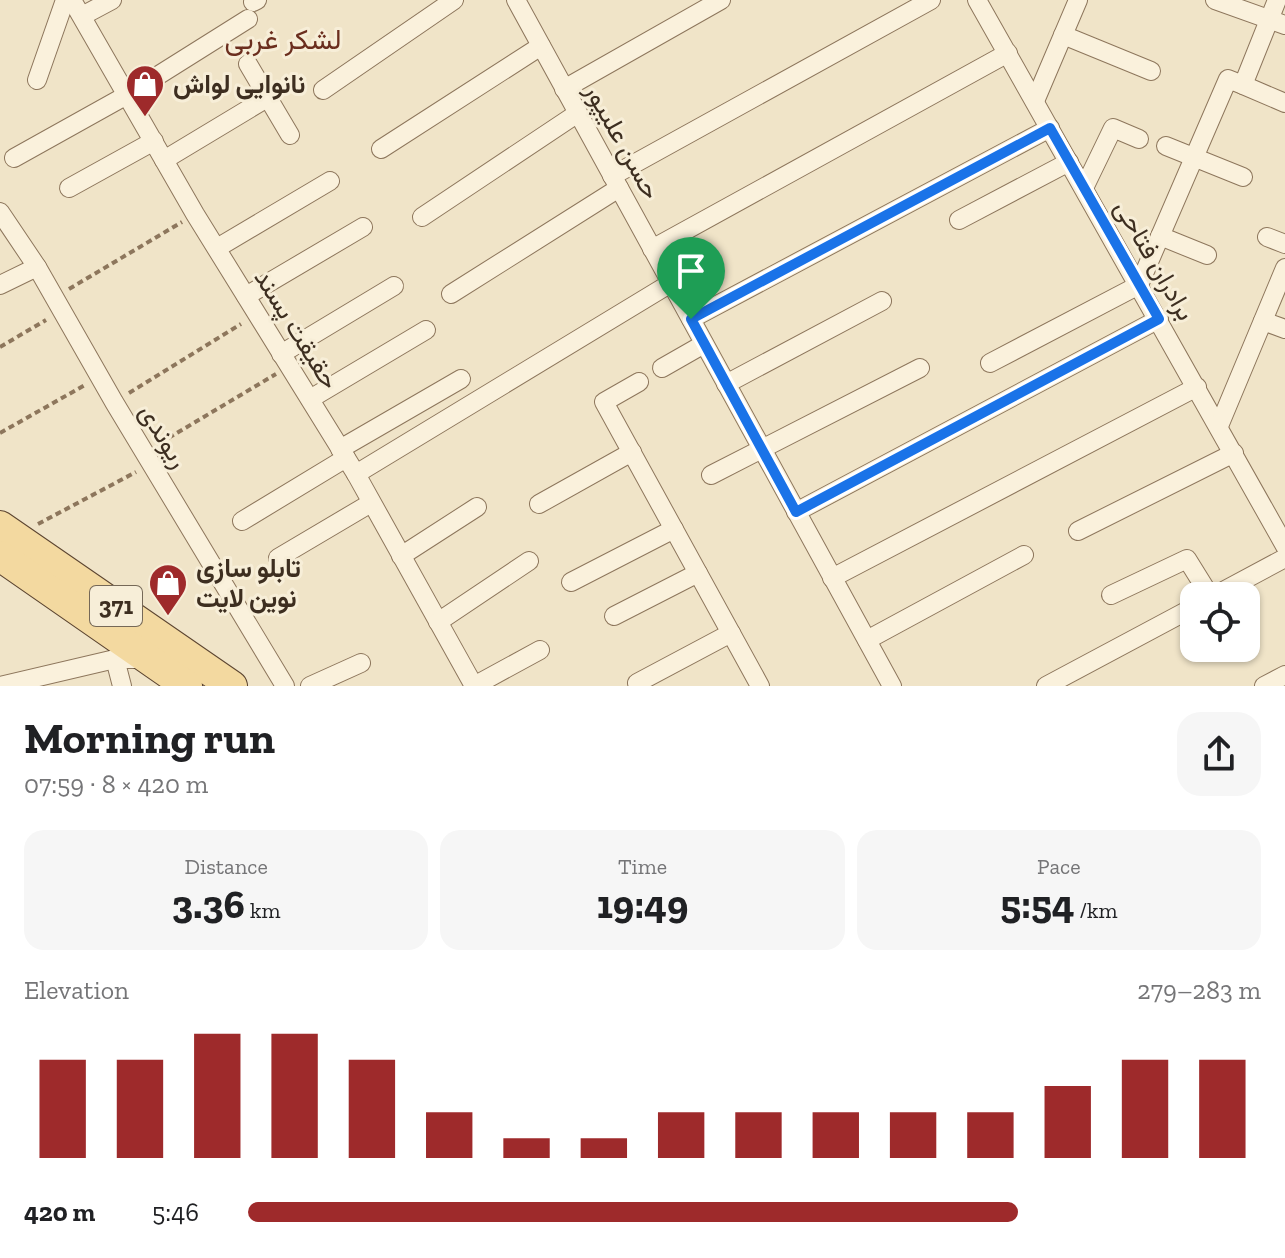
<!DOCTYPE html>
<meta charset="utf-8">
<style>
:root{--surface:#fff;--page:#f6f6f6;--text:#202124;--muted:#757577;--accent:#9e2a2b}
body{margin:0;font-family:"Zilla Slab",Vazirmatn,serif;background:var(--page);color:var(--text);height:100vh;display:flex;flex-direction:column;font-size:30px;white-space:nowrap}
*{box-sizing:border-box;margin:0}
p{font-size:26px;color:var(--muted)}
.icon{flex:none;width:44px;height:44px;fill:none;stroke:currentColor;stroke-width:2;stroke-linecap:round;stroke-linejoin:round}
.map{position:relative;height:686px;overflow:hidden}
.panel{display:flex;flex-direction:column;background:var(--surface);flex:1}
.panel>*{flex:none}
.tools{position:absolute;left:1180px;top:582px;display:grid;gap:16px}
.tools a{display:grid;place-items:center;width:80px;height:80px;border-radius:16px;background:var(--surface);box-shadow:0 2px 6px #0004;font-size:40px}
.pin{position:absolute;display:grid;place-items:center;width:68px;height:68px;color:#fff;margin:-82px -34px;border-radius:50% 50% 50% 0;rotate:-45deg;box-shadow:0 0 8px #0007}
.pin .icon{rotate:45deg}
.round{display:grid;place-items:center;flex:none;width:84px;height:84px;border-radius:24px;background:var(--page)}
.overview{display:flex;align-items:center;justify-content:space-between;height:136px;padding:0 24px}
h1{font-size:44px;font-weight:700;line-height:60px}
.stats{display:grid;grid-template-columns:repeat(3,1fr);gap:12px;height:136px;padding:8px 24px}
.stats div{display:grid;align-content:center;border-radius:20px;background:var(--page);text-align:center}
.stats b{font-size:40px;font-weight:700}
.stats small{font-size:22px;font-weight:400}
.stats p{font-size:22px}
.chart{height:224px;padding:16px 24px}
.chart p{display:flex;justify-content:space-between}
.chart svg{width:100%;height:144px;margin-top:8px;stroke:var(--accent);stroke-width:6}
ul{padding:0 24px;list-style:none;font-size:26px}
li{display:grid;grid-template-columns:128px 96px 1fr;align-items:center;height:60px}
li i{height:20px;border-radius:10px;background:var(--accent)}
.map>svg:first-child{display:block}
</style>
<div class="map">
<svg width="1285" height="686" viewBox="0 0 1285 686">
<rect width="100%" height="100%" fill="#f0e4c8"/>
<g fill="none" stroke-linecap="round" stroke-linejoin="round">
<g stroke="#8d765c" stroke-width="20">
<g id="minor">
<path d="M72 0 195 214 356 474 474 686"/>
<path d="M516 0 892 686"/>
<path d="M977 0 1285 546"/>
<path d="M1215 0 1285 25"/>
<path d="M253 2 257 0"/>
<path d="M82 16 112 0"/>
<path d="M1063 35 1151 71"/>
<path d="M248 64 290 135"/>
<path d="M37 80 65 0"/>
<path d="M1243 85 1285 103"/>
<path d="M564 89 721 0"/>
<path d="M323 90 454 0"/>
<path d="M1035 101 1078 0"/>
<path d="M1166 146 1243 177"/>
<path d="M381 149 541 46"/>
<path d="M14 158 127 95 248 19"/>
<path d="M164 160 267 98"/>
<path d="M612 176 931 0"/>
<path d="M69 188 154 141"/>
<path d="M1084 188 1113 128 1139 139"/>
<path d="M0 212 37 267 114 402 285 686"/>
<path d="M422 217 578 113"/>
<path d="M959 220 1069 162"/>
<path d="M1160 236 1207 255"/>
<path d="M1267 237 1285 244"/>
<path d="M217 248 330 181"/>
<path d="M652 249 1008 53"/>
<path d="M0 285 37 267"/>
<path d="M451 294 619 188"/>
<path d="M246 296 363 227"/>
<path d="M691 319 1050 128"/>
<path d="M1263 321 1285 329"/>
<path d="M281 354 394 286"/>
<path d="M990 363 1139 285 1228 79 1243 85 1277 0"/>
<path d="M662 368 704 344"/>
<path d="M639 382 604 402 760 686"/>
<path d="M726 384 882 301"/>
<path d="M310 399 426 330"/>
<path d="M1219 426 1285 268"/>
<path d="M340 449 461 379"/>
<path d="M356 474 671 283"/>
<path d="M711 475 920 368"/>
<path d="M539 504 632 452"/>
<path d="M796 512 1159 319"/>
<path d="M242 521 346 458"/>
<path d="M1078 531 1234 453"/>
<path d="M401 556 477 507"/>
<path d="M278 558 371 503"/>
<path d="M832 578 1197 387"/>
<path d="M571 582 674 529"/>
<path d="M1111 595 1187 559 1210 596"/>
<path d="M1214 596 1285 558"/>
<path d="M614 616 698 573"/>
<path d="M438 622 529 561"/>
<path d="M867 640 1024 555"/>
<path d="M115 659 122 686"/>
<path d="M637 683 731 633"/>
<path d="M0 686 115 659H143"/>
<path d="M310 686 361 663"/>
<path d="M474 686 540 650"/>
<path d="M1046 686 1194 607"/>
<path d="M1264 686 1285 675"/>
</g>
</g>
<g stroke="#5b4430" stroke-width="32">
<g id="primary">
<path d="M0 526 232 686"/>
<path d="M0 556 187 686"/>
</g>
</g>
<g stroke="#8d765c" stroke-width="4" stroke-dasharray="6 4" stroke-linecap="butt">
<path d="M69 289 182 222"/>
<path d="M0 347 46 320"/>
<path d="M129 393 241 324"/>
<path d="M0 433 85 385"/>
<path d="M160 443 276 374"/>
<path d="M38 524 136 472"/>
</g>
<use href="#minor" stroke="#faf1dc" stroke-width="18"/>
<use href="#primary" stroke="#f3d9a0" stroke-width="30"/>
</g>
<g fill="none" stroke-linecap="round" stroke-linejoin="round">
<g stroke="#fff" stroke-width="16">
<path id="route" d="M1050 128 1159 319 796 512 691 319Z"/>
</g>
<use href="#route" stroke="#1a73e8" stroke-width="10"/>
</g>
<defs>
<g id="shop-pin" transform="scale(2)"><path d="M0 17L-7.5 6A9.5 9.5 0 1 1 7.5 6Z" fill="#9e2a2b" stroke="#f7eed8"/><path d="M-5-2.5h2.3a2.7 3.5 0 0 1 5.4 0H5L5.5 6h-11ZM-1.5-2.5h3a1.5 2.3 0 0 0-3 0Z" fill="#fff"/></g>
</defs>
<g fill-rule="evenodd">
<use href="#shop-pin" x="145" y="84"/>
<use href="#shop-pin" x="168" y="583"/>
</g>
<g text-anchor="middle" stroke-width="6" stroke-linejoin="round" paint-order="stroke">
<rect fill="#f7eed8" stroke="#756857" stroke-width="2" x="90" y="586" width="52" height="40" rx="6"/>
<g font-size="24" font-weight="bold" fill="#3d2e20">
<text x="116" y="614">371</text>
</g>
<g font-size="26" font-weight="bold" fill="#3d2e20" stroke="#f7eed8" text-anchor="start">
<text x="173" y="93">نانوایی لواش</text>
<text x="196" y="577">تابلو سازی<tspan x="196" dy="30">نوین لایت</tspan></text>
</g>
<g font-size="26" fill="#3d2e20" stroke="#f7eed8">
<text transform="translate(623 141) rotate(61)" y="9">حسن علیپور</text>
<text transform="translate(1155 260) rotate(60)" y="9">برادران فتاحی</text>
<text transform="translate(297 329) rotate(58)" y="9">حقیقت پسند</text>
<text transform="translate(164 436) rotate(59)" y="9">ریوندی</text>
</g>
<g font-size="28" fill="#6b2e1e" stroke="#f7eed8">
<text x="283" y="49">لشکر غربی</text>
</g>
</g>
</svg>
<div class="tools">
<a><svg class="icon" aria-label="locate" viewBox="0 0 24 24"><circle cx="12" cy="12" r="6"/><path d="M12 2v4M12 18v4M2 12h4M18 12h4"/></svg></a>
</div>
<div class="pin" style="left:691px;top:319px;background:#1e9e55"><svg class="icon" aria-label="arrive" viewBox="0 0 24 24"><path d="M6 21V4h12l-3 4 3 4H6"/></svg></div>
</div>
<section class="panel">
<div class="overview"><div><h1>Morning run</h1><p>07:59 · 8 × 420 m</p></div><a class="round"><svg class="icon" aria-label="share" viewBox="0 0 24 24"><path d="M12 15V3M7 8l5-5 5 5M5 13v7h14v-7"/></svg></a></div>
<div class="stats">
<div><p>Distance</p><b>3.36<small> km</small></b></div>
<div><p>Time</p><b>19:49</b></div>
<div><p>Pace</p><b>5:54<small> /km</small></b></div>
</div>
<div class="chart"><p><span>Elevation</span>279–283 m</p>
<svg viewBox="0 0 160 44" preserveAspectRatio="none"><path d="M5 44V14M15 44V14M25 44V6M35 44V6M45 44V14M55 44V30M65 44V38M75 44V38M85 44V30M95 44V30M105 44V30M115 44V30M125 44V30M135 44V22M145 44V14M155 44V14"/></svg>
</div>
<ul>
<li><b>420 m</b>5:46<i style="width:76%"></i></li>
</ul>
</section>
